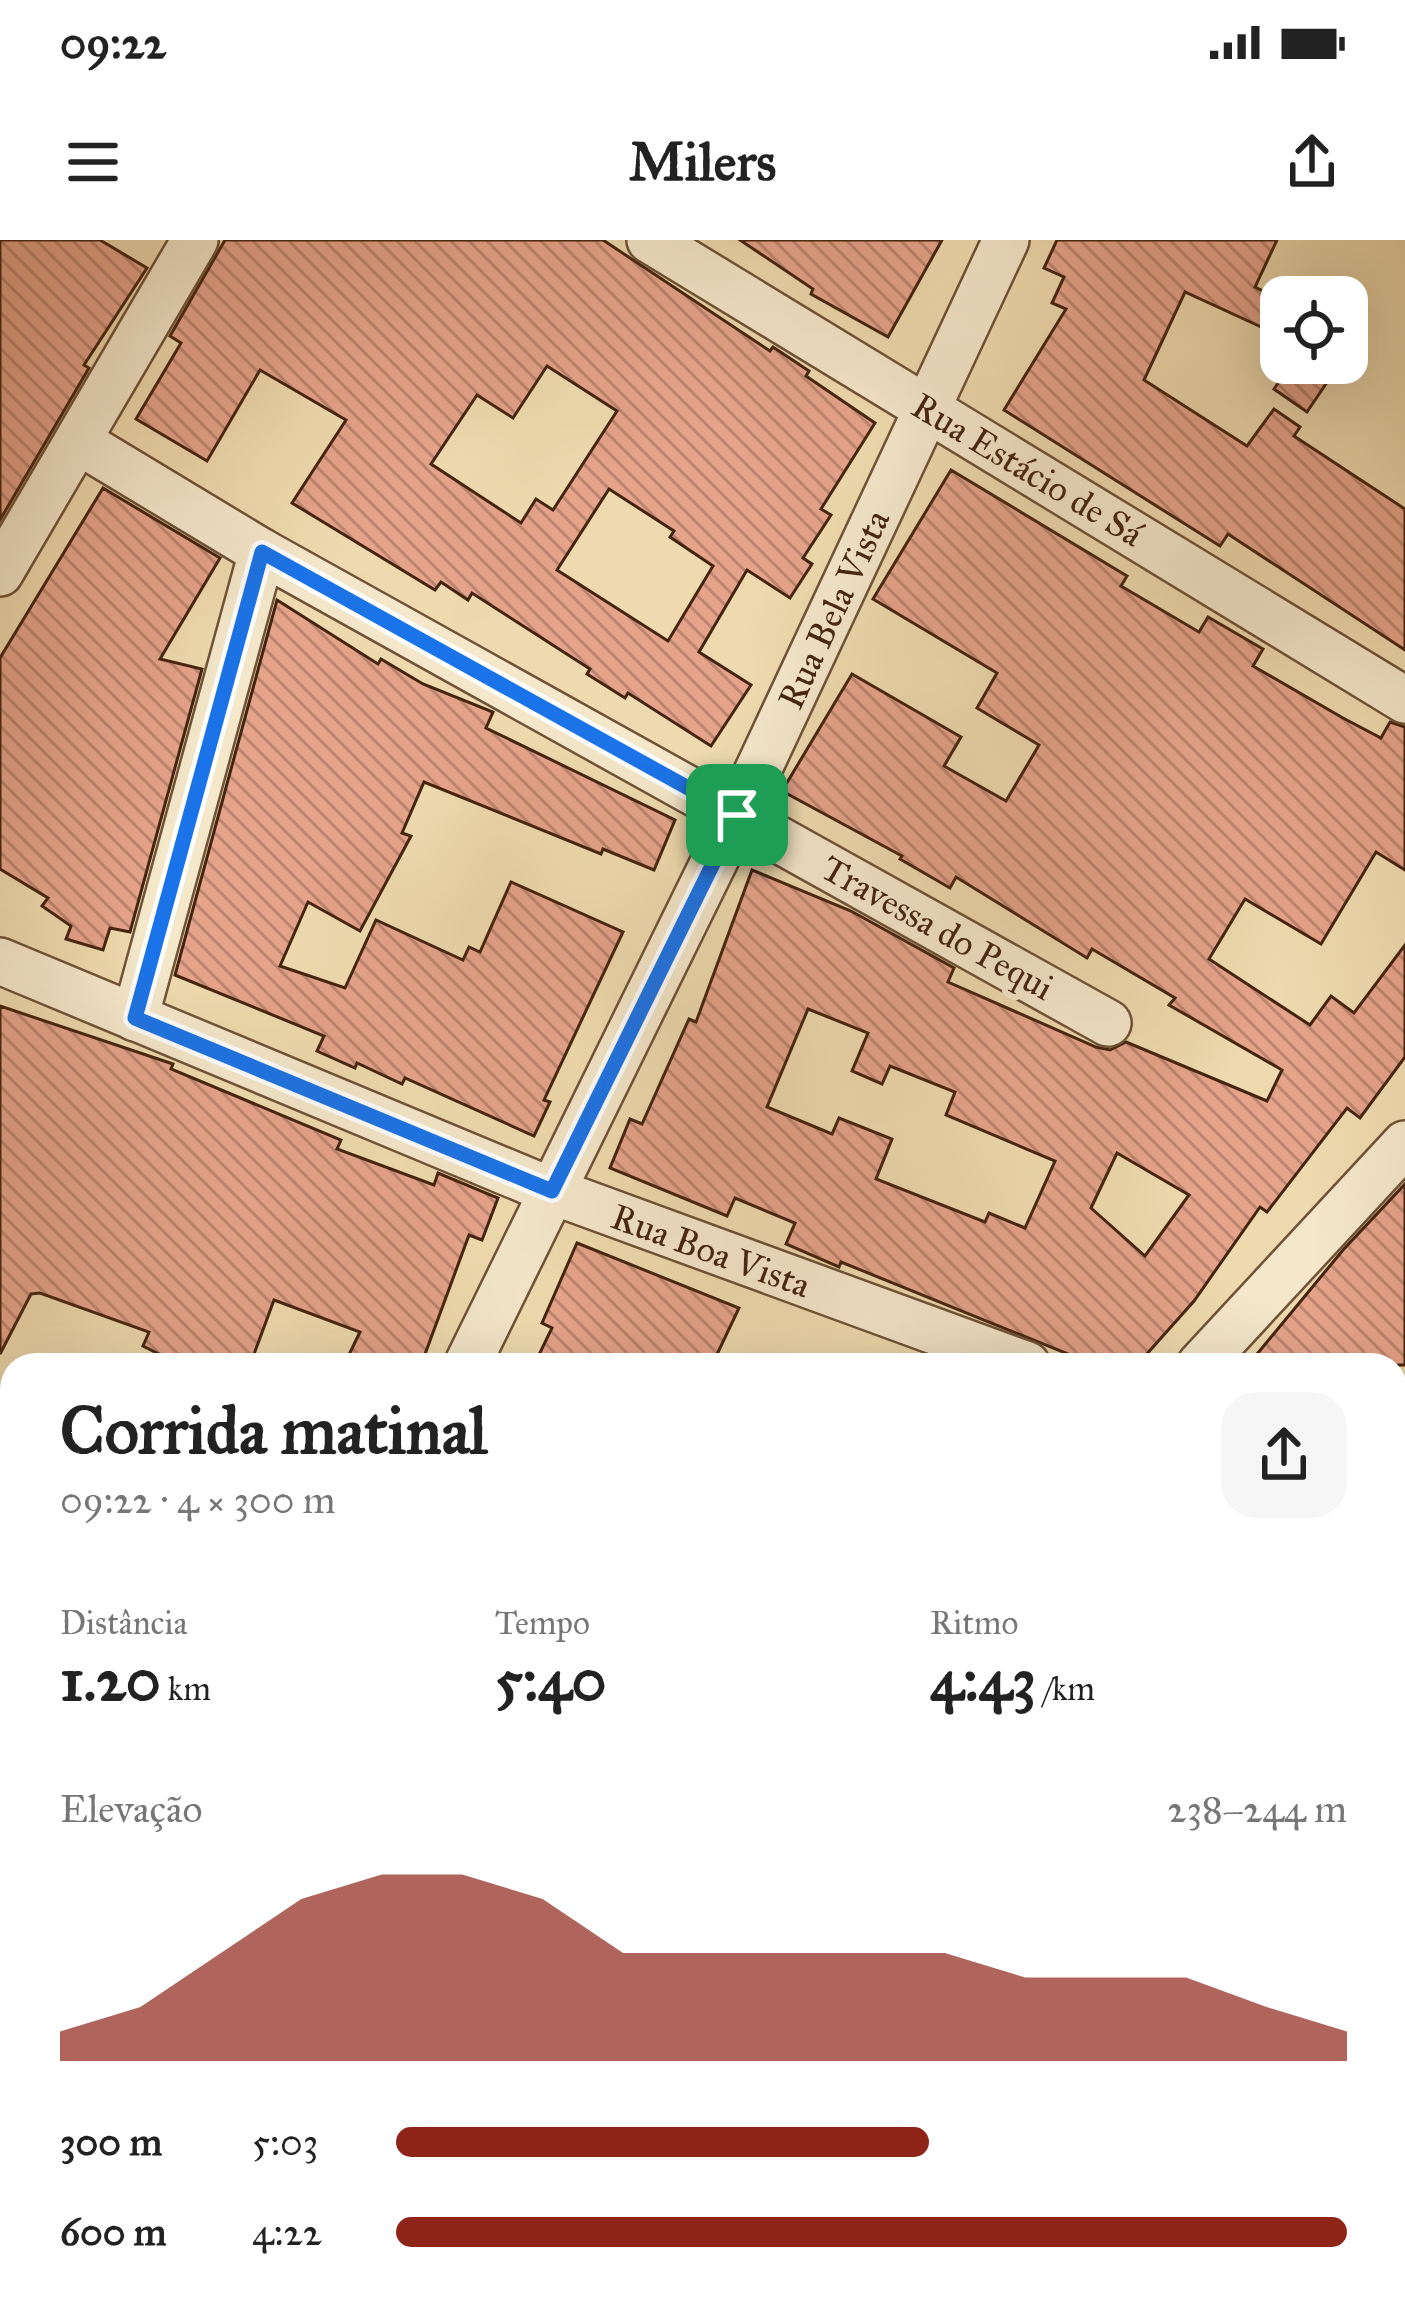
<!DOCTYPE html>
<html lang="pt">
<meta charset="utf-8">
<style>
:root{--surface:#fff;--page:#f6f6f6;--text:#222;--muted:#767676;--accent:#8f2418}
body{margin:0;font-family:"IM FELL Great Primer",serif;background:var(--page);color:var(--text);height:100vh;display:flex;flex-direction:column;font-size:45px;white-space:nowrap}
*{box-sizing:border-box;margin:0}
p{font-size:39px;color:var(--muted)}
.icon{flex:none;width:66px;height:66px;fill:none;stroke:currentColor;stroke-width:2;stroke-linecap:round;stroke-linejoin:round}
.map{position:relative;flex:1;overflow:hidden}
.sheet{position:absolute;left:0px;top:1113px;width:1407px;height:948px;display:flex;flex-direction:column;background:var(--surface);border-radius:36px 36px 0 0;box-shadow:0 12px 48px #0002}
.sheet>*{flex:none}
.tools{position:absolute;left:1260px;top:36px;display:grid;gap:24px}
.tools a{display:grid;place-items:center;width:108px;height:108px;border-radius:24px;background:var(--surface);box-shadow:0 12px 48px #0002;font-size:60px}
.pin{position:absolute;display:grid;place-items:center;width:102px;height:102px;color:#fff;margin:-51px;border-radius:24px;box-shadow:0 6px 18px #0006}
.round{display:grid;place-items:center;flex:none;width:126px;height:126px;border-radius:36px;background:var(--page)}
.summary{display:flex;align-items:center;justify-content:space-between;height:204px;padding:0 60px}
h1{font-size:66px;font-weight:700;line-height:90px}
.stats{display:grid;grid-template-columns:repeat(3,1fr);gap:18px;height:204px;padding:12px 60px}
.stats div{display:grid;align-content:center}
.stats b{font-size:60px;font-weight:700}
.stats small{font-size:33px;font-weight:400}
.stats p{font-size:33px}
.chart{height:336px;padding:24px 60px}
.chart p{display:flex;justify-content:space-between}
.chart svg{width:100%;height:216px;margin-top:12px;fill:var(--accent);opacity:.7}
ul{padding:0 60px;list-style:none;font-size:39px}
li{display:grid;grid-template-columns:192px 144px 1fr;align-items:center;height:90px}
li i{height:30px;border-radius:15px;background:var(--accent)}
.status{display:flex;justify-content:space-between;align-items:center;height:84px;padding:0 60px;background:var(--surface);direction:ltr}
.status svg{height:33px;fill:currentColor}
header{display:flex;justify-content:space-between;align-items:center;height:156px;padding:0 60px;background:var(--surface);font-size:54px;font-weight:700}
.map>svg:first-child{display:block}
</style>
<div class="status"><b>09:22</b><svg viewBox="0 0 49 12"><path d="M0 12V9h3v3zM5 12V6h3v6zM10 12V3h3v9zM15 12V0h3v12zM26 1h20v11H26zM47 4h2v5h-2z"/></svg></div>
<header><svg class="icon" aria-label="menu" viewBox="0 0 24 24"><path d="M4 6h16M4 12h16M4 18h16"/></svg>Milers<svg class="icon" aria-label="share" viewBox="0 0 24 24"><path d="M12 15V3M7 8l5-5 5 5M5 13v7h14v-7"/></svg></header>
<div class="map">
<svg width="1405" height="2061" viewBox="0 0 1405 2061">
<defs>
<pattern id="building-back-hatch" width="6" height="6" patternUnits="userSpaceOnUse" patternTransform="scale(3)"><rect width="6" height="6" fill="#e5a38a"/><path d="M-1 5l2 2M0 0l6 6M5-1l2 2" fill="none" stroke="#bb856f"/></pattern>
</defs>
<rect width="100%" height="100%" fill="#eedaae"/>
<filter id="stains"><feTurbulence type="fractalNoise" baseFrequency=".00167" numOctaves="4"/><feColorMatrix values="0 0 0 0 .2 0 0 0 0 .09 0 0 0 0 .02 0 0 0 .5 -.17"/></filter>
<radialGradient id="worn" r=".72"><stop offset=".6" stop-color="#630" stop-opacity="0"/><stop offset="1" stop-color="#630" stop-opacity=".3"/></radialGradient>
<g fill="url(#building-back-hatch)" stroke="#45240f" stroke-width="3" fill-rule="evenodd">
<path d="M0 0H100L147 28 84 125 89 128 0 280Z"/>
<path d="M225 0H603L770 111 773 107 809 131 806 136 875 183 821 269 831 275 803 318 812 324 790 358 747 330 699 412 751 445 711 506 628 453 625 458 587 434 590 429 472 353 468 360 441 342 435 350 292 263 346 180 260 130 207 221 136 179 181 103 170 96ZM547 126 617 171 553 270 536 259 521 283 431 224 477 155 513 178ZM609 249 674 291 670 297 713 326 668 401 557 330Z"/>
<path d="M740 0H942L888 97 811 54 813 49Z"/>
<path d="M1057 0H1277L1255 47 1281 60 1270 91 1185 52 1144 140 1247 206 1274 169 1300 187 1294 196 1405 269V410L1228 294 1220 306 1004 170 1066 69 1052 63 1064 37 1044 28Z"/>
<path d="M1292 123H1340L1307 172 1274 149Z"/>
<path d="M951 230 1127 336 1121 346 1199 392 1208 377 1263 409 1253 426 1343 478 1381 498 1390 482 1405 487V630L1376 612 1321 704 1245 659 1209 719 1310 785 1331 756 1354 773 1405 705V817L1360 878 1347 868 1267 972 1260 967 1194 1061 1137 1125H1095L841 1022 839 1027 786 1004 795 983 735 958 727 976 610 928 630 879 642 884 689 779 696 782 752 630 851 671 954 728 948 742 1096 807 1110 810 1126 802 1267 861 1282 830 1169 765 1175 758 1092 709 1087 718 956 637 950 648 900 619 902 616 782 551 852 434 961 497 944 526 1006 561 1039 505 977 468 997 433 873 359ZM808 769 868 793 852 831 882 844 890 826 955 852 946 875 1055 921 1025 988 989 973 985 982 876 939 892 899 839 878 832 894 767 867ZM1117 913 1189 955 1145 1016 1091 968Z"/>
<path d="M103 248 220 318 160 419 202 429 130 692 110 688 103 710 66 699 71 686 42 666 48 658 0 629V418Z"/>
<path d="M277 360 378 424 381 419 423 444 493 472 486 488 675 580 654 630 603 609 601 614 424 542 402 593 411 596 360 691 308 662 280 726 345 748 376 680 463 720 469 707 480 712 511 642 623 692 544 860 550 862 534 896 405 838 402 844 357 823 355 828 317 811 324 796 175 735Z"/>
<path d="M0 766 173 824 171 829 341 900 337 909 434 945 438 933 498 958 482 1000 469 995 421 1125H344L360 1092 274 1060 250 1125H181L143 1106 149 1092 40 1053 31 1054 0 1114Z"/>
<path d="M1405 944V1125H1248L1343 1010Z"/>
<path d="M577 1003 739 1068 712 1125H534L552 1088 542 1083Z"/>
</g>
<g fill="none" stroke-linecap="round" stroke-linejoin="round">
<g stroke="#6f5237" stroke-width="50">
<g id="minor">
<path d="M650 0 1405 460"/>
<path d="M78 201 262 312 1108 783"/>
<path d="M0 333 195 0"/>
<path d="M0 721 552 951 1027 1125"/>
<path d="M135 778 262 312"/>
<path d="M467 1125 737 575 1006 0"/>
<path d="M1200 1125 1405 904"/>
<path d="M1395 1272 1405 1276"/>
<path d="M0 1443 12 1449"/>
<path d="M0 2000 12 2004"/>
<path d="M140 2049 174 2061"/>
<path d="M1271 2049 1298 2061"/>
<path d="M10 2061 15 2049"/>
<path d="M610 2061 617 2049"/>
</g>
</g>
<use href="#minor" stroke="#f4e7ca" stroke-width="45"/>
</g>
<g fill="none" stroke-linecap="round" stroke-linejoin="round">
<g stroke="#fff" stroke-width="24">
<path id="route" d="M262 312 737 575 552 951 135 778Z"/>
</g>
<use href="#route" stroke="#1a73e8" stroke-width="15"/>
</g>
<g text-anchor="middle" stroke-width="12" stroke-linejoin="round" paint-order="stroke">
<g font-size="36" fill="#45240f" stroke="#f4e7ca">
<text transform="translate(1028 229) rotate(31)" y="13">Rua Estácio de Sá</text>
<text transform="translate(833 369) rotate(-65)" y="13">Rua Bela Vista</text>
<text transform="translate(938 687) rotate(29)" y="13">Travessa do Pequi</text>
<text transform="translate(711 1010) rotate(20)" y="13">Rua Boa Vista</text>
</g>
</g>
<rect width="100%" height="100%" filter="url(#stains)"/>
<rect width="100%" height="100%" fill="url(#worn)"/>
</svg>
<div class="tools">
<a><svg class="icon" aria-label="locate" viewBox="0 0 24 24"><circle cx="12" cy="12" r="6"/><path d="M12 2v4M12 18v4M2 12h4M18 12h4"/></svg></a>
</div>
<div class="pin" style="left:737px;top:575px;background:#1e9e55"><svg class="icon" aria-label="arrive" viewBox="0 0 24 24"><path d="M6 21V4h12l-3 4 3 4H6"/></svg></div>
<section class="sheet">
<div class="summary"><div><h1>Corrida matinal</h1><p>09:22 · 4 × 300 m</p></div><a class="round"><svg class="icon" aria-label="share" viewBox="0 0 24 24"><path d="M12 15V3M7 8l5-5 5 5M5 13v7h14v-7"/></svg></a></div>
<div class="stats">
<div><p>Distância</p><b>1.20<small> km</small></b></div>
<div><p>Tempo</p><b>5:40</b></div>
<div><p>Ritmo</p><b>4:43<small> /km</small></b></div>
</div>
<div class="chart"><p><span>Elevação</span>238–244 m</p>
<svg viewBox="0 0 160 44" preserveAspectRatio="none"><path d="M0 44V38L10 33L20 22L30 11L40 6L50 6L60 11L70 22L80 22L90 22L100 22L110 22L120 27L130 27L140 27L150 33L160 38V44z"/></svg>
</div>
<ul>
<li><b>300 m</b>5:03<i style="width:56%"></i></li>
<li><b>600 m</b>4:22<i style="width:100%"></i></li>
</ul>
</section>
</div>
